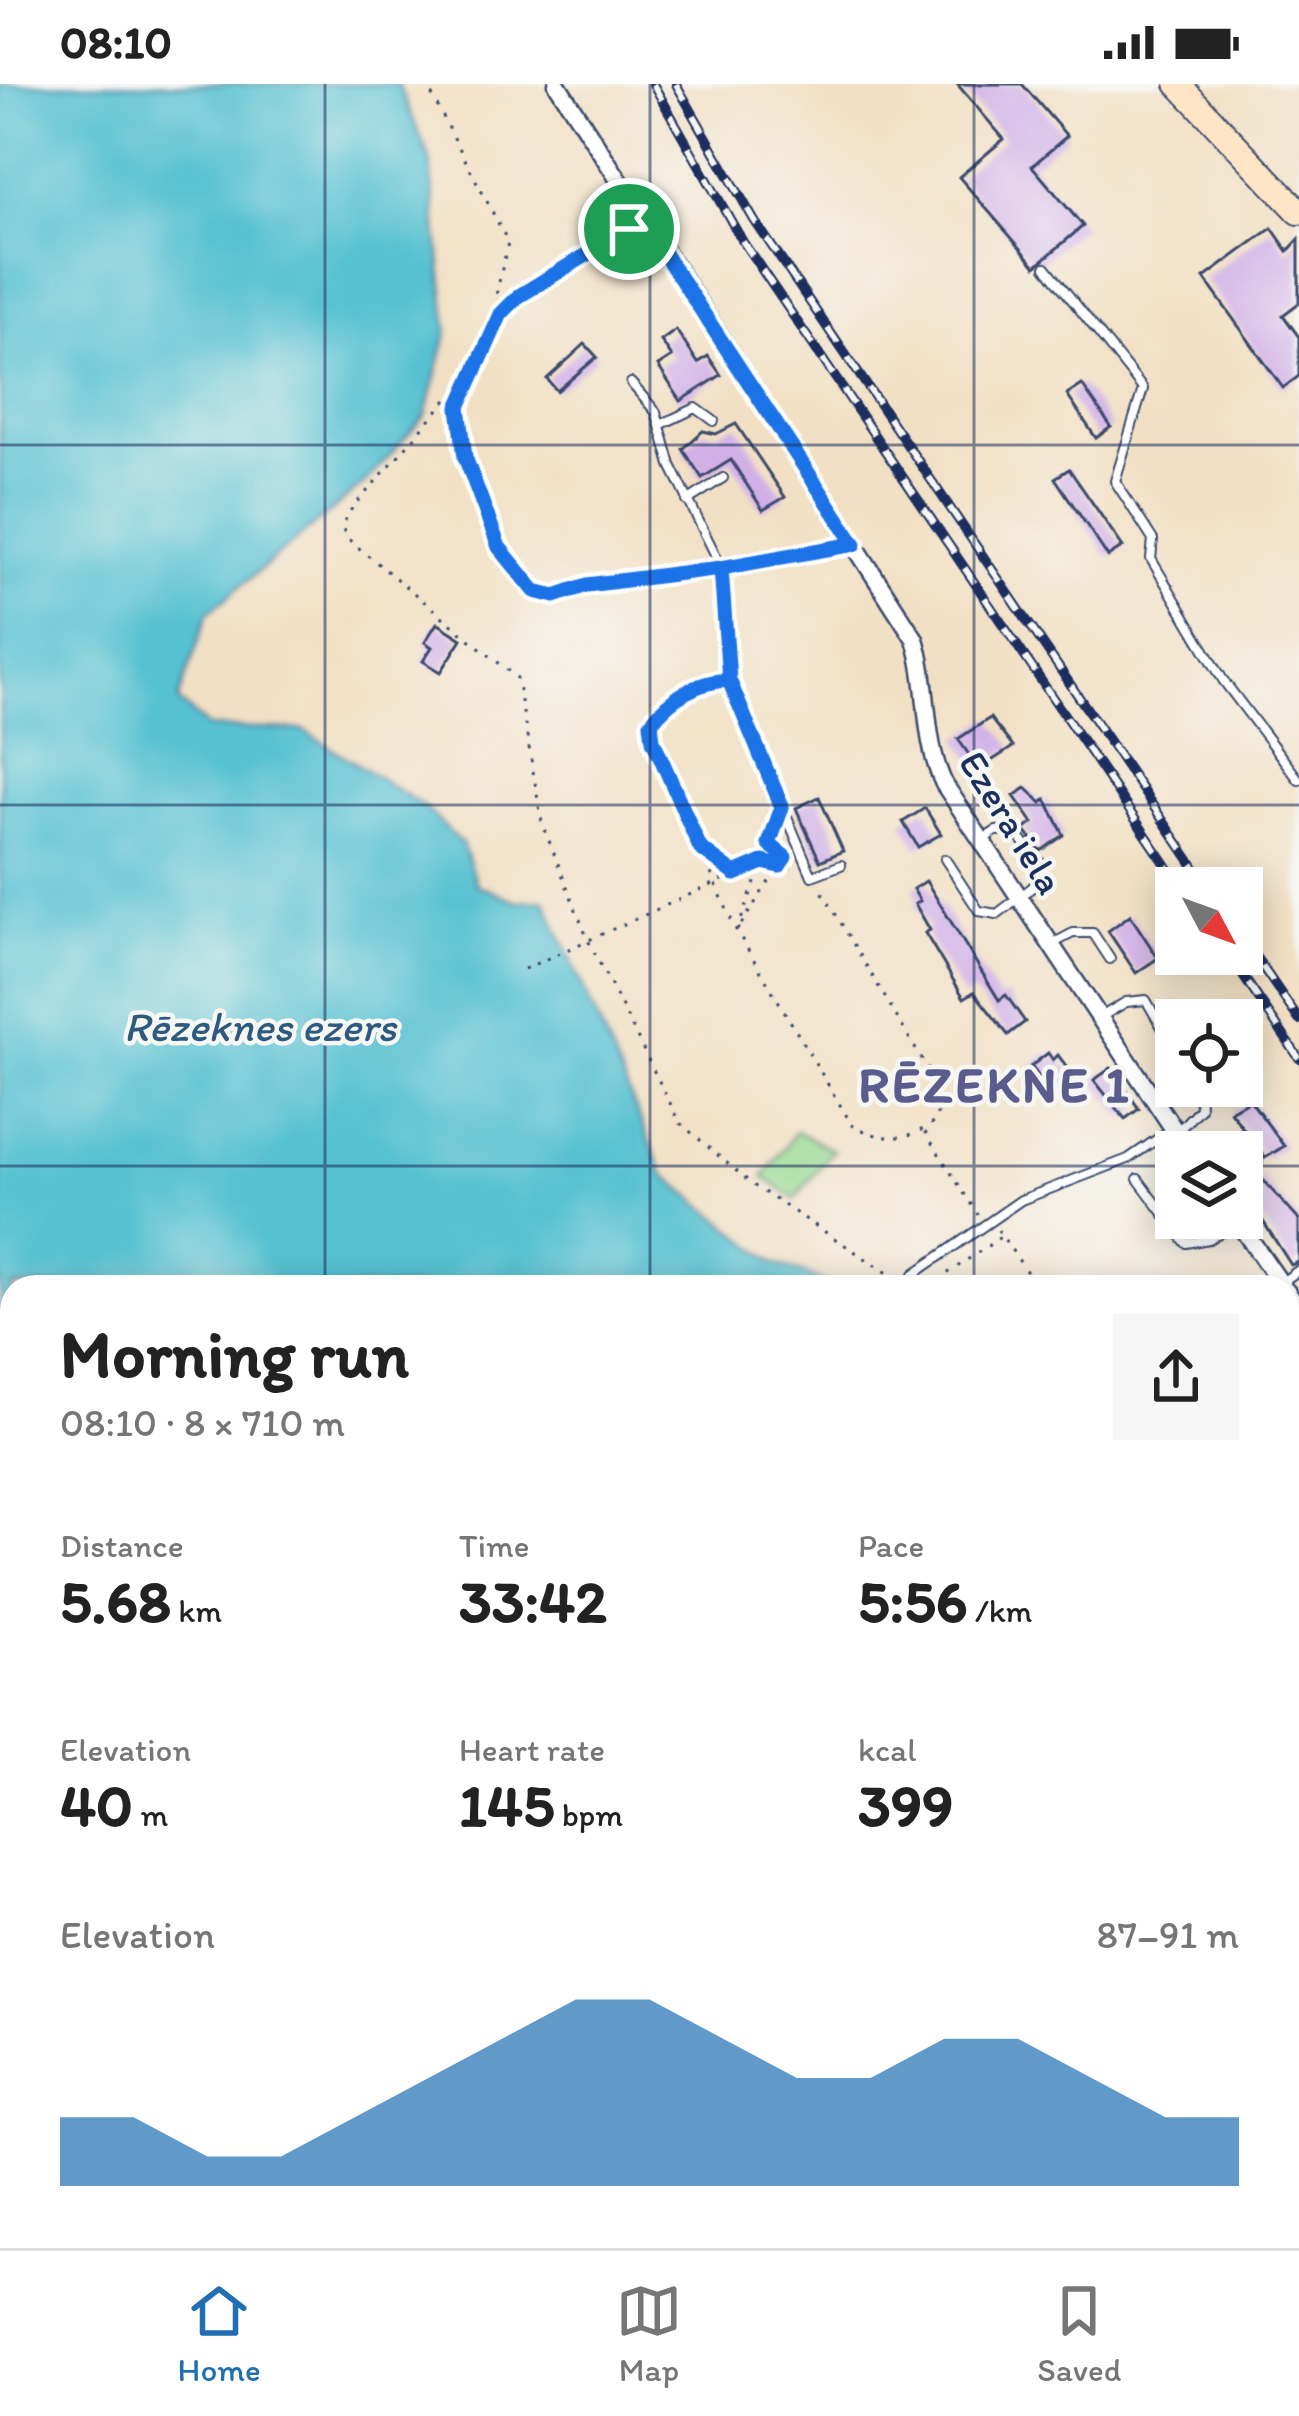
<!DOCTYPE html>
<meta charset="utf-8">
<style>
:root{--surface:#fff;--page:#f6f6f6;--text:#222;--muted:#767676;--line:#e0e0e0;--accent:#1f6fb2}
body{margin:0;font-family:Itim,sans-serif;background:var(--page);color:var(--text);height:100vh;display:flex;flex-direction:column;font-size:45px;white-space:nowrap}
*{box-sizing:border-box;margin:0}
p{font-size:39px;color:var(--muted)}
.icon{flex:none;width:66px;height:66px;fill:none;stroke:currentColor;stroke-width:2;stroke-linecap:round;stroke-linejoin:round}
.map{position:relative;flex:1;overflow:hidden}
.drawer{position:absolute;left:0px;top:1191px;width:1299px;height:975px;display:flex;flex-direction:column;background:var(--surface);border-radius:36px 36px 0 0;box-shadow:0 6px 30px #0003}
.drawer>*{flex:none}
.needle{width:78px;rotate:131deg}
.fabs{position:absolute;left:1155px;top:783px;display:grid;gap:24px}
.fabs a{display:grid;place-items:center;width:108px;height:108px;border-radius:0px;background:var(--surface);box-shadow:0 6px 30px #0003;font-size:60px}
.pin{position:absolute;display:grid;place-items:center;width:102px;height:102px;color:#fff;margin:-51px;border:6px solid #fff;border-radius:50%;box-shadow:0 3px 12px #0007}
.round{display:grid;place-items:center;flex:none;width:126px;height:126px;border-radius:0px;background:var(--page)}
.overview{display:flex;align-items:center;justify-content:space-between;height:204px;padding:0 60px}
h1{font-size:66px;font-weight:700;line-height:90px}
.stats{display:grid;grid-template-columns:repeat(3,1fr);gap:18px;height:204px;padding:12px 60px}
.stats div{display:grid;align-content:center}
.stats b{font-size:60px;font-weight:700}
.stats small{font-size:33px;font-weight:400}
.stats p{font-size:33px}
.chart{height:336px;padding:24px 60px}
.chart p{display:flex;justify-content:space-between}
.chart svg{width:100%;height:216px;margin-top:12px;fill:var(--accent);opacity:.7}
.status{display:flex;justify-content:space-between;align-items:center;height:84px;padding:0 60px;background:var(--surface);direction:ltr}
.status svg{height:33px;fill:currentColor}
.menu{display:flex;justify-content:space-around;align-items:center;height:168px;border-top:3px solid var(--line);background:var(--surface);font-size:33px;color:var(--muted)}
.menu a{display:grid;justify-items:center;gap:6px}
.menu .current{color:var(--accent)}
.map>svg:first-child{display:block}
</style>
<div class="status"><b>08:10</b><svg viewBox="0 0 49 12"><path d="M0 12V9h3v3zM5 12V6h3v6zM10 12V3h3v9zM15 12V0h3v12zM26 1h20v11H26zM47 4h2v5h-2z"/></svg></div>
<div class="map">
<svg width="1299" height="2164" viewBox="0 0 1299 2164">
<rect width="100%" height="100%" fill="#f6f6f2"/>
<filter id="ink" filterUnits="userSpaceOnUse"><feTurbulence type="fractalNoise" baseFrequency=".00833" numOctaves="2"/><feDisplacementMap in="SourceGraphic" scale="24" xChannelSelector="R" yChannelSelector="G"/><feConvolveMatrix kernelMatrix="1 2 1 2 8 2 1 2 1" color-interpolation-filters="sRGB"/></filter>
<filter id="wash" filterUnits="userSpaceOnUse"><feTurbulence type="fractalNoise" baseFrequency=".004" numOctaves="4" result="noise"/><feDisplacementMap in="SourceGraphic" scale="48" xChannelSelector="R" yChannelSelector="G"/><feGaussianBlur stdDeviation="2.7" result="paint"/><feColorMatrix in="noise" values="0 0 0 0 0 0 0 0 0 0 0 0 0 0 0 0 0 1.4 0 .05"/><feComposite in="paint" operator="in"/></filter>
<g filter="url(#wash)">
<rect width="100%" height="100%" fill="#f2e0c4"/>
<g fill="#98da91" stroke="#5a8478" stroke-width="3">
<path d="M796 1047 833 1066 795 1115 764 1093Z"/>
<path d="M1299 1277V1653L1287 1634V1285Z"/>
</g>
<path fill="#56c1d1" stroke="#387898" stroke-width="3" d="M0 0H398L430 75 448 246 426 331 365 399 208 529 178 617 209 644 304 646 424 723 462 760 477 801 517 817 545 816 664 1090 776 1180 841 1203H12V1564L0 1563Z"/>
<g fill="none" stroke-linecap="round" stroke-linejoin="round">
<path stroke="#56c1d1" stroke-width="6" d="M1287 1571 1299 1563"/>
<path stroke="#56c1d1" stroke-width="18" d="M509 2164 513 2154"/>
</g>
<g id="blocks">
<g fill="#d2b0e7">
<path d="M957 0H1022L1067 52 1032 82 1083 142 1036 182 959 93 1004 55Z"/>
<path d="M1272 144 1288 167 1299 155V219L1283 231 1299 253V292L1283 304 1204 194Z"/>
<path d="M676 246 698 279 708 272 721 291 681 317 658 282 672 273 661 257Z"/>
<path d="M585 260 597 273 557 307 547 295Z"/>
<path d="M1082 301 1111 343 1096 354 1067 311Z"/>
<path d="M736 340 785 413 763 426 731 376 702 394 683 365 703 347 716 350Z"/>
<path d="M1069 385 1123 463 1108 473 1055 394Z"/>
<path d="M437 539 462 555 441 588 423 577 432 563 425 558Z"/>
<path d="M990 634 1013 663 979 685 958 655Z"/>
<path d="M1026 704 1042 719 1046 715 1064 751 1041 767 1024 746 1033 739 1014 712Z"/>
<path d="M819 713 843 767 820 777 796 724Z"/>
<path d="M925 724 941 750 918 763 903 738Z"/>
<path d="M926 797 999 916 1006 911 1025 938 1008 951 974 908 964 914 925 849 930 846 915 820 920 817 913 805Z"/>
<path d="M1130 831 1158 874 1136 889 1108 847Z"/>
<path d="M1048 969 1053 976 1058 971 1081 1002 1067 1013 1053 993 1044 1000 1031 982Z"/>
<path d="M1111 984 1139 1025 1125 1035 1094 996Z"/>
<path d="M1250 1016 1284 1062 1265 1074 1230 1027Z"/>
<path d="M1260 1093 1299 1136V1178L1291 1181 1243 1106Z"/>
</g>
</g>
</g>
<g filter="url(#ink)">
<use href="#blocks" fill-opacity="0" stroke="#3b4a6d" stroke-width="3"/>
<g fill="none" stroke-linecap="round" stroke-linejoin="round">
<g stroke="#3b4a6d" stroke-width="12">
<g id="lane">
<path d="M642 137C610 156 522 202 503 229 491 245 464 302 460 321 450 362 497 486 534 507 551 516 570 506 587 501L853 461"/>
<path d="M1046 183 1143 305 1115 397 1153 456 1151 475 1223 596 1299 696"/>
<path d="M631 299 656 328 671 381 718 476 729 596 812 792 841 781"/>
<path d="M662 340 696 324 714 337"/>
<path d="M687 417 723 394"/>
<path d="M945 775 979 827 997 830 1034 802 1040 778 1013 746 996 747 982 756"/>
<path d="M1052 860 1073 849H1093L1110 875"/>
<path d="M1099 934 1126 918 1146 916 1176 967"/>
<path d="M1177 1048 1200 1024 1199 1002"/>
<path d="M1242 1089 1258 1078"/>
<path d="M1138 1095 1186 1159 1209 1155 1236 1139"/>
<path d="M1282 1198 1299 1186"/>
<path d="M913 1203 914 1190 1021 1116 1128 1075 1172 1045"/>
<path d="M1287 2140 1299 2162"/>
<path d="M629 2154 641 2164"/>
<path d="M761 2154 762 2164"/>
<path d="M906 2154 918 2164"/>
<path d="M1227 2154 1236 2164"/>
<path d="M727 2164 749 2154"/>
</g>
</g>
<g stroke="#3b4a6d" stroke-width="21">
<g id="street">
<path d="M557 0 915 555C930 603 922 654 944 700L1189 1068"/>
<path d="M1235 1134 1283 1203"/>
<path d="M1287 1208 1299 1225"/>
<path d="M1287 1881 1299 1867"/>
<path d="M1287 1936 1299 1951"/>
<path d="M1058 2164 1066 2154"/>
</g>
</g>
<g stroke="#3b4a6d" stroke-width="28">
<path id="secondary" d="M1178 0 1299 128"/>
</g>
<g stroke="#3b4a6d" stroke-width="3" stroke-dasharray="3 9" stroke-linecap="butt">
<path d="M426 0 508 158 495 216"/>
<path d="M447 316 349 428 342 443 348 455 517 594 542 739 588 856 680 1039 753 1101 900 1197"/>
<path d="M713 596 667 618 651 639 653 656 735 844 852 1041C884 1058 908 1058 937 1036V1001L819 802"/>
<path d="M776 742 737 847 788 768"/>
<path d="M770 761 791 778"/>
<path d="M703 766 734 789"/>
<path d="M766 779 792 784"/>
<path d="M524 885 785 768"/>
<path d="M925 1048 978 1131"/>
<path d="M998 1146 1037 1203"/>
<path d="M928 1203 1002 1152"/>
<path d="M0 1700 12 1707"/>
<path d="M0 1907 12 1886"/>
<path d="M0 2024 12 2036"/>
<path d="M0 2100 12 2101"/>
<path d="M94 2154 96 2164"/>
<path d="M19 2161 61 2154"/>
<path d="M453 2164 456 2154"/>
</g>
<use href="#lane" stroke="#fff" stroke-width="8"/>
<use href="#street" stroke="#fff" stroke-width="16"/>
<use href="#secondary" stroke="#fde5c5" stroke-width="24"/>
<g stroke="#1b2f5e" stroke-width="10">
<g id="rail">
<path d="M653 0 743 158 1182 804"/>
<path d="M676 0 754 136 1209 804"/>
<path d="M1242 853 1299 936"/>
<path d="M1228 870 1299 974"/>
</g>
</g>
<use href="#rail" stroke="#f6f6f2" stroke-width="6" stroke-dasharray="18" stroke-linecap="butt"/>
</g>
</g>
<g fill="none" stroke-linecap="round" stroke-linejoin="round" filter="url(#ink)">
<g stroke="#fff" stroke-width="24">
<path id="route" d="M629 145 519 212 501 230 459 323 465 373 499 463 535 507 555 512 587 501 721 484 729 596 782 723 769 760 785 773 779 782 763 778 735 790 700 764 653 656 651 639C670 614 697 597 729 596L721 484 855 460 642 136 629 145"/>
</g>
<use href="#route" stroke="#1a73e8" stroke-width="15"/>
</g>
<path fill="none" stroke="#1b2f5e" stroke-width="3" stroke-opacity="0.55" d="M325 0V1203M650 0V1203M974 0V1203M0 361H1299M0 721H1299M0 1082H1176M1242 1082H1299M0 1443H12M1287 1443H1299M0 1803H12M1287 1803H1299M325 2154V2164M650 2154V2164M974 2154V2164"/>
<g text-anchor="middle" stroke-width="9" stroke-linejoin="round" paint-order="stroke">
<g font-size="39" fill="#1b2f5e" stroke="#f6f6f2">
<text transform="translate(1012 738) rotate(58)" y="14">Ezera iela</text>
</g>
<g font-size="42" font-style="italic" fill="#2d5b80" stroke="#f6f6f2">
<text x="260" y="957">Rēzeknes ezers</text>
</g>
<g font-size="51" font-weight="bold" letter-spacing="3" fill="#5b5c8e" stroke="#f6f6f2">
<text x="995" y="1018">RĒZEKNE 1</text>
</g>
</g>
</svg>
<div class="fabs">
<a><svg class="needle" viewBox="-14 -14 28 28"><path d="M0-13l5 13h-10z" fill="#e53935"/><path d="M0 13l5-13h-10z" fill="#767676"/></svg></a>
<a><svg class="icon" aria-label="locate" viewBox="0 0 24 24"><circle cx="12" cy="12" r="6"/><path d="M12 2v4M12 18v4M2 12h4M18 12h4"/></svg></a>
<a><svg class="icon" aria-label="layers" viewBox="0 0 24 24"><path d="M12 4l9 5-9 5-9-5zM3 14l9 5 9-5"/></svg></a>
</div>
<div class="pin" style="left:629px;top:145px;background:#1e9e55"><svg class="icon" aria-label="arrive" viewBox="0 0 24 24"><path d="M6 21V4h12l-3 4 3 4H6"/></svg></div>
<section class="drawer">
<div class="overview"><div><h1>Morning run</h1><p>08:10 · 8 × 710 m</p></div><a class="round"><svg class="icon" aria-label="share" viewBox="0 0 24 24"><path d="M12 15V3M7 8l5-5 5 5M5 13v7h14v-7"/></svg></a></div>
<div class="stats">
<div><p>Distance</p><b>5.68<small> km</small></b></div>
<div><p>Time</p><b>33:42</b></div>
<div><p>Pace</p><b>5:56<small> /km</small></b></div>
</div>
<div class="stats">
<div><p>Elevation</p><b>40<small> m</small></b></div>
<div><p>Heart rate</p><b>145<small> bpm</small></b></div>
<div><p>kcal</p><b>399</b></div>
</div>
<div class="chart"><p><span>Elevation</span>87–91 m</p>
<svg viewBox="0 0 160 44" preserveAspectRatio="none"><path d="M0 44V30L10 30L20 38L30 38L40 30L50 22L60 14L70 6L80 6L90 14L100 22L110 22L120 14L130 14L140 22L150 30L160 30V44z"/></svg>
</div>
</section>
</div>
<nav class="menu">
<a class="current"><svg class="icon" aria-label="home" viewBox="0 0 24 24"><path d="M3 11l9-7 9 7M6 9v11h12V9"/></svg>Home</a>
<a><svg class="icon" aria-label="map" viewBox="0 0 24 24"><path d="M3 6l6-2 6 2 6-2v14l-6 2-6-2-6 2zM9 4v14M15 6v14"/></svg>Map</a>
<a><svg class="icon" aria-label="saved" viewBox="0 0 24 24"><path d="M7 4h10v16l-5-4-5 4z"/></svg>Saved</a>
</nav>
